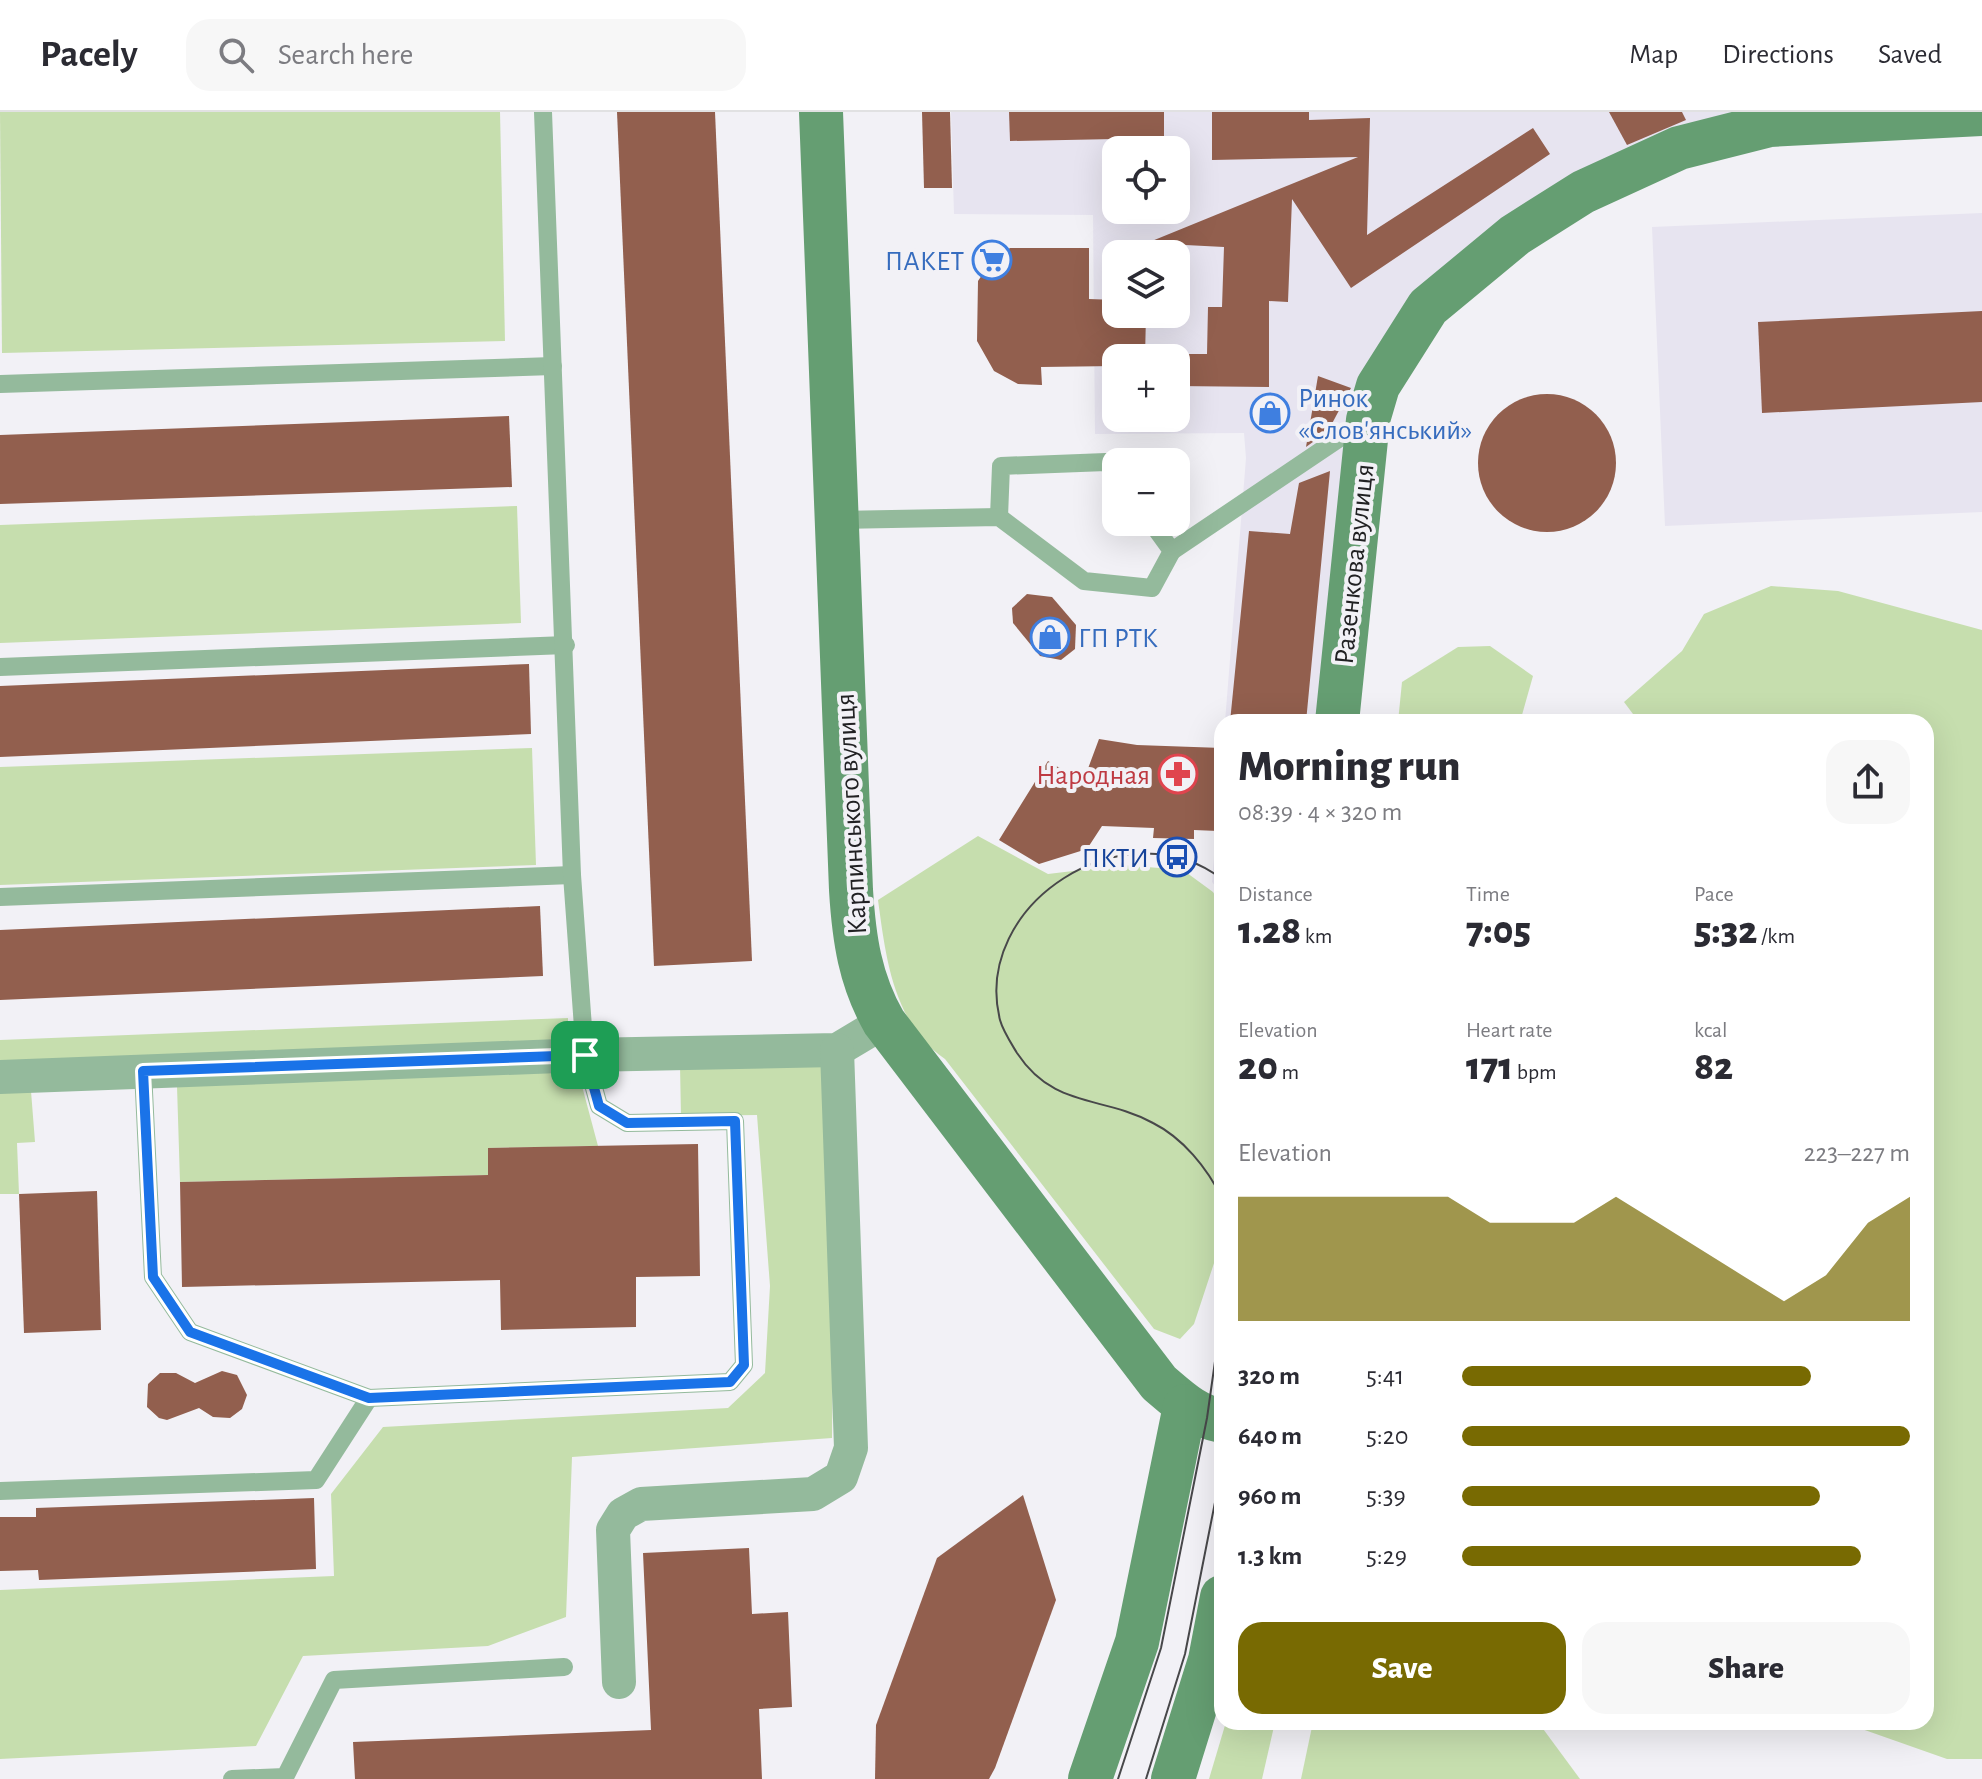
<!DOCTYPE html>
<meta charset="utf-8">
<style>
:root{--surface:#fff;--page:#f7f7f7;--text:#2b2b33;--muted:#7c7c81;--line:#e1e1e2;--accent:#786a02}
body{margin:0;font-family:"Alegreya Sans",sans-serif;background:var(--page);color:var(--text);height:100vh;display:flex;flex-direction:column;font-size:30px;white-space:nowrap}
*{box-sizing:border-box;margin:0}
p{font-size:26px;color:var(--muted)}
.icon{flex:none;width:44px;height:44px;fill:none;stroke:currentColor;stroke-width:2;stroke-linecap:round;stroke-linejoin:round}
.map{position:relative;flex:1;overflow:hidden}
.sheet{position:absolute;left:1214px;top:602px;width:720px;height:1016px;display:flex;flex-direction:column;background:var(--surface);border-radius:24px;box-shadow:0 8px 32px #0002}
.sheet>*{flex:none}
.tools{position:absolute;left:1102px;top:24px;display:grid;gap:16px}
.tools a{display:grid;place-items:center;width:88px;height:88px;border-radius:16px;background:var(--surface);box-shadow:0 8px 32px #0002;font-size:40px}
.pin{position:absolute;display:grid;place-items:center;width:68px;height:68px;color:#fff;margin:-34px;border-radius:16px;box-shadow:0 4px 12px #0006}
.round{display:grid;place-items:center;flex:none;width:84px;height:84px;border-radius:24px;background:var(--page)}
.headline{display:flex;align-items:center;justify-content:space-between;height:136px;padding:0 24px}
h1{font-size:44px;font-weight:800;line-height:60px}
.figures{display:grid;grid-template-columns:repeat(3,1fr);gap:12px;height:136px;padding:8px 24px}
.figures div{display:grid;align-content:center}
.figures b{font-size:40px;font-weight:800}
.figures small{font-size:22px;font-weight:400}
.figures p{font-size:22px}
.chart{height:224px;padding:16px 24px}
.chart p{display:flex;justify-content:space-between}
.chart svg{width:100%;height:144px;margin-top:8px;fill:var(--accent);opacity:.7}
.action{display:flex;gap:16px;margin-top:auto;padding:16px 24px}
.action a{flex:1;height:92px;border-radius:24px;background:var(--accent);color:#fff;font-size:32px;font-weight:800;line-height:92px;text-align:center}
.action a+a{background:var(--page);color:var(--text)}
ul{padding:0 24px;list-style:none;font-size:26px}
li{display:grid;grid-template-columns:128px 96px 1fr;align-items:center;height:60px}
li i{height:20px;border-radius:10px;background:var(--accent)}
header{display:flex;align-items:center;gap:48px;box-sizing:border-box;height:112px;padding:0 40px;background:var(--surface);border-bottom:2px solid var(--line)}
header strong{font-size:38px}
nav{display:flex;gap:44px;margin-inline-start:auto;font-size:28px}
.search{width:560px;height:72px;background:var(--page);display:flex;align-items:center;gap:20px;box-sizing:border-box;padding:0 28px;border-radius:24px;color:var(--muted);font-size:30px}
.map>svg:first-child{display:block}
</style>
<header>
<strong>Pacely</strong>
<div class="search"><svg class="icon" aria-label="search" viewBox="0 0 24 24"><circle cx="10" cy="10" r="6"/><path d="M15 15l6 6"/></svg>Search here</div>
<nav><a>Map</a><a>Directions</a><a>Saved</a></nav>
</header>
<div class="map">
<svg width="1982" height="1667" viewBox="0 0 1982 1667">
<rect width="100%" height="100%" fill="#f2f1f6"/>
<g fill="#e7e4f0" fill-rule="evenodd">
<path d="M951 0H1797L1766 32 1649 65 1542 120 1415 223 1365 297 1324 610H1225L1246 346 1244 321 1095 322 1093 103 954 102ZM1116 38H1176V98H1116ZM1116 142H1176V202H1116ZM1116 246H1176V306H1116Z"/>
<path d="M1982 101V400L1665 414 1652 115Z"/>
<path d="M1222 643V783L1212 770Z"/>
</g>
<g fill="#c6deae">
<path d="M0 0H500L505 229 2 241Z"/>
<path d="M517 394 521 511 0 531V413Z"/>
<path d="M1771 474 1838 479 1982 518V1647H1947L1842 1610H1926V610H1639L1624 590 1682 539 1704 502Z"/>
<path d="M1490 534 1533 564 1520 610H1398L1402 570 1458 535Z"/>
<path d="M532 636 536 753 0 773V655Z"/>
<path d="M978 724 1048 762 1123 753 1183 758 1213 780 1222 794 1218 1139 1194 1212 1180 1227 1154 1217 945 947C893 911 886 846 878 788Z"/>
<path d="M568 906V924L564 929 0 951V928Z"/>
<path d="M810 950 826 957 835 991 832 1326 572 1345 566 1505 488 1534 303 1544 256 1634 0 1647V1478L334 1464 331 1382 383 1315 728 1296 765 1261 770 1174 757 1003 681 1004 680 953Z"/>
<path d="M578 959 598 1034 488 1036V1063L180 1070 177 974Z"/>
<path d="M31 979 35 1030 17 1031 19 1082H0V980Z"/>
<path d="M1226 1610H1275L1262 1667H1209Z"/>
<path d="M1313 1610H1538L1580 1667H1301Z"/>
</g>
<g fill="#925f4e">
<path d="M617 0H715L752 849 654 854Z"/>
<path d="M922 0H950L952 76H924Z"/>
<path d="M1009 0H1164V26L1010 29Z"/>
<path d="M1212 0H1309V8L1370 6 1367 123 1533 16 1550 42 1351 176 1292 87 1288 190 1269 189V275L1176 274V242H1207L1208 195H1222L1224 135 1147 131 1358 45 1212 48Z"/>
<path d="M1609 0H1682L1686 8 1627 33Z"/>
<path d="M1010 136H1089V187L1116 188V202H1146L1145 246H1116V254L1041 255 1042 273 1018 272 994 259 977 229 978 169 992 148Z"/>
<path d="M1982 199V290L1762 301 1758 210Z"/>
<path d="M1318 264 1351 276 1328 319 1306 335Z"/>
<circle cx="1547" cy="351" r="69"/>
<path d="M509 304 512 375 0 392V323Z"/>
<path d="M1330 359 1306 610H1230L1249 419 1290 422 1299 371Z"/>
<path d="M1027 482 1052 485 1076 513 1075 537 1061 548 1040 544 1013 511 1012 496Z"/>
<path d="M529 552 531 622 0 645V574Z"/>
<path d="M1099 627 1137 633 1222 636 1218 719 1194 718V727L1153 726 1154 716 1102 714 1087 737 1039 752 999 728 1048 649 1083 670Z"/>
<path d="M540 794 543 864 0 888V818Z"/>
<path d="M698 1032 700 1164 636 1165V1215L501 1218 500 1168 182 1175 180 1070 488 1063V1036Z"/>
<path d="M97 1079 101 1218 24 1221 19 1082Z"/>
<path d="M222 1259 237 1263 247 1283 242 1297 230 1306 213 1305 199 1296 167 1308 159 1306 147 1295 148 1272 160 1261H176L195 1271Z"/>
<path d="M1023 1383 1056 1488 995 1656 989 1667H875L876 1613 937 1446Z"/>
<path d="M314 1386 316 1457 39 1468 38 1458 0 1459V1405H36V1396Z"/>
<path d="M749 1436 752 1502 788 1500 792 1595 759 1597 762 1667H355L353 1630 651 1618 643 1441Z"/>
</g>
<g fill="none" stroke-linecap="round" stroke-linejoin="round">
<g stroke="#94ba9c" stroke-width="18">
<path d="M0 272 553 254"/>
<path d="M999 405 1001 354 1106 350 1116 363"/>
<path d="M838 408 999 405 1084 469 1152 476 1172 439 1151 410"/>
<path d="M1172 439 1362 311"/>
<path d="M0 555 566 533"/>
<path d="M0 785 572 763"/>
<path d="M143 959 153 1165 190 1220 369 1286 730 1270 744 1253 735 1009 627 1011 599 994 585 943 572 763 543 0"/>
<path d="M0 1379 316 1368 369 1286"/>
<path d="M232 1667 285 1665 334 1568 564 1555"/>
</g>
<g stroke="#94ba9c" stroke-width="34">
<path d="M0 965 585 943 837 938 884 910"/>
<path d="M619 1570 613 1418 623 1402 641 1392 813 1382 841 1365 851 1336 837 938"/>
</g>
<g stroke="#659e72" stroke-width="44">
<path d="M821 0 851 778C854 827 860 868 884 910L1159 1271C1179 1288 1195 1304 1222 1309"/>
<path d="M1337 610 1368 308 1378 274 1428 195 1515 123 1583 80 1679 36 1770 13 1982 2"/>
<path d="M1090 1667 1137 1530 1185 1294"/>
<path d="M1173 1667 1210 1548 1222 1485"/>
</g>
<g stroke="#48484a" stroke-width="2">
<path d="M1222 767C1125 693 971 792 1000 908 1003 919 1011 931 1017 941 1054 997 1101 983 1153 1011 1183 1026 1207 1056 1222 1086"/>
<path d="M1118 1667 1161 1536 1207 1306 1222 1200"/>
<path d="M1146 1667 1185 1542 1222 1355"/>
</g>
</g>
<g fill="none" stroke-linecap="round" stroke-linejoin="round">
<g stroke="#fff" stroke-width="16">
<path id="route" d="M585 943 599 994 627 1011 735 1009 744 1253 730 1270 369 1286 190 1220 153 1165 143 959Z"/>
</g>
<use href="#route" stroke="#1a73e8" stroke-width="10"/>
</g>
<defs>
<g id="supermarket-ring" transform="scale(2)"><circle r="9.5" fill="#f2f1f6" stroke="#3f7fe0" stroke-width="1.5"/><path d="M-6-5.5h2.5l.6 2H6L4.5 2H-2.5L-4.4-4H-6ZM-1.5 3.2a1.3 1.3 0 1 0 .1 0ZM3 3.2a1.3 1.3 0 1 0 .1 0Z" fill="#3f7fe0"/></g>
<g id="shop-ring" transform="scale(2)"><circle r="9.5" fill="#f2f1f6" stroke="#3f7fe0" stroke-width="1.5"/><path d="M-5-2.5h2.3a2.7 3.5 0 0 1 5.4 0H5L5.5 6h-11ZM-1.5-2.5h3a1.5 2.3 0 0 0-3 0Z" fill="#3f7fe0"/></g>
<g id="pharmacy-ring" transform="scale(2)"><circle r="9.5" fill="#f2f1f6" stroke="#e0444e" stroke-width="1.5"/><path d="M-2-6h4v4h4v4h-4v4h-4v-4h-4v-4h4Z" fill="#e0444e"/></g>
<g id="bus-ring" transform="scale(2)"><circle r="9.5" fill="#f2f1f6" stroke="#1a4fb4" stroke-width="1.5"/><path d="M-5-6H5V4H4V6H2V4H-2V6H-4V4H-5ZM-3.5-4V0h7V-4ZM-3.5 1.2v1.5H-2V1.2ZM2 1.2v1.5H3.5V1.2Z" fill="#1a4fb4"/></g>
</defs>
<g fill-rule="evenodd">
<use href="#supermarket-ring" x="992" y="148"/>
<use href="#shop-ring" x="1270" y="301"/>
<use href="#shop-ring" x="1050" y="525"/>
<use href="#pharmacy-ring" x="1178" y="662"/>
<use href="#bus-ring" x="1177" y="745"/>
</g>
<g text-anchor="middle" stroke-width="8" stroke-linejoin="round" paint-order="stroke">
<g font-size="28" fill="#366cbe" stroke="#f2f1f6" text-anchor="start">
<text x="964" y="158" text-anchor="end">ПАКЕТ</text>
<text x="1298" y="295">Ринок<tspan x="1298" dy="32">«Слов'янський»</tspan></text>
<text x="1078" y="535">ГП РТК</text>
</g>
<g font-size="28" fill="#212123" stroke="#f2f1f6">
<text transform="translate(1353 452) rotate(-84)" y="10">Разенкова вулиця</text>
<text transform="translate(850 702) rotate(-93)" y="10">Карпинського вулиця</text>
</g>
<g font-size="28" fill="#be3a42" stroke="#f2f1f6" text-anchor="end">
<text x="1150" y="672">Народная</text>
</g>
<g font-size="28" fill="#164399" stroke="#f2f1f6" text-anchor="end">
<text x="1149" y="755">ПКТИ</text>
</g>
</g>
</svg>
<div class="tools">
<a><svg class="icon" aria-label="locate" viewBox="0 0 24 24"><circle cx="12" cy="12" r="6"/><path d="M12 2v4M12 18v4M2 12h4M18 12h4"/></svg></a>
<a><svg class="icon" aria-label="layers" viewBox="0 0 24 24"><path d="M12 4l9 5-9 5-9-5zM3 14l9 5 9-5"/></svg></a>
<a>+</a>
<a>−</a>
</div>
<div class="pin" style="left:585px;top:943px;background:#1e9e55"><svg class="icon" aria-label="arrive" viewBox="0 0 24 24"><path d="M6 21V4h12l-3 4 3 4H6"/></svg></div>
<section class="sheet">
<div class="headline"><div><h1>Morning run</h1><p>08:39 · 4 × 320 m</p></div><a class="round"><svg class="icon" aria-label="share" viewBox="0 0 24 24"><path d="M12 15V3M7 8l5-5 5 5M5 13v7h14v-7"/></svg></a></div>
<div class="figures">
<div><p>Distance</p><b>1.28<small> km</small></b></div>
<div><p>Time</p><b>7:05</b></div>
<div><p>Pace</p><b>5:32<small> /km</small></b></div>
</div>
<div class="figures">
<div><p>Elevation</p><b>20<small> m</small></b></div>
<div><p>Heart rate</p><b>171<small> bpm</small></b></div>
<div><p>kcal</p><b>82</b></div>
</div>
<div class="chart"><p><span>Elevation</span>223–227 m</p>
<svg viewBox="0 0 160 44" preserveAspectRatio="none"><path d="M0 44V6L10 6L20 6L30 6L40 6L50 6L60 14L70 14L80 14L90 6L100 14L110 22L120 30L130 38L140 30L150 14L160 6V44z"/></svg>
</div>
<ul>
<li><b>320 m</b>5:41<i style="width:78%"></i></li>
<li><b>640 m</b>5:20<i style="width:100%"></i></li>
<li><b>960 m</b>5:39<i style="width:80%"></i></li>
<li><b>1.3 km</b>5:29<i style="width:89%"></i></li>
</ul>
<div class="action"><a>Save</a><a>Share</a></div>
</section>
</div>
